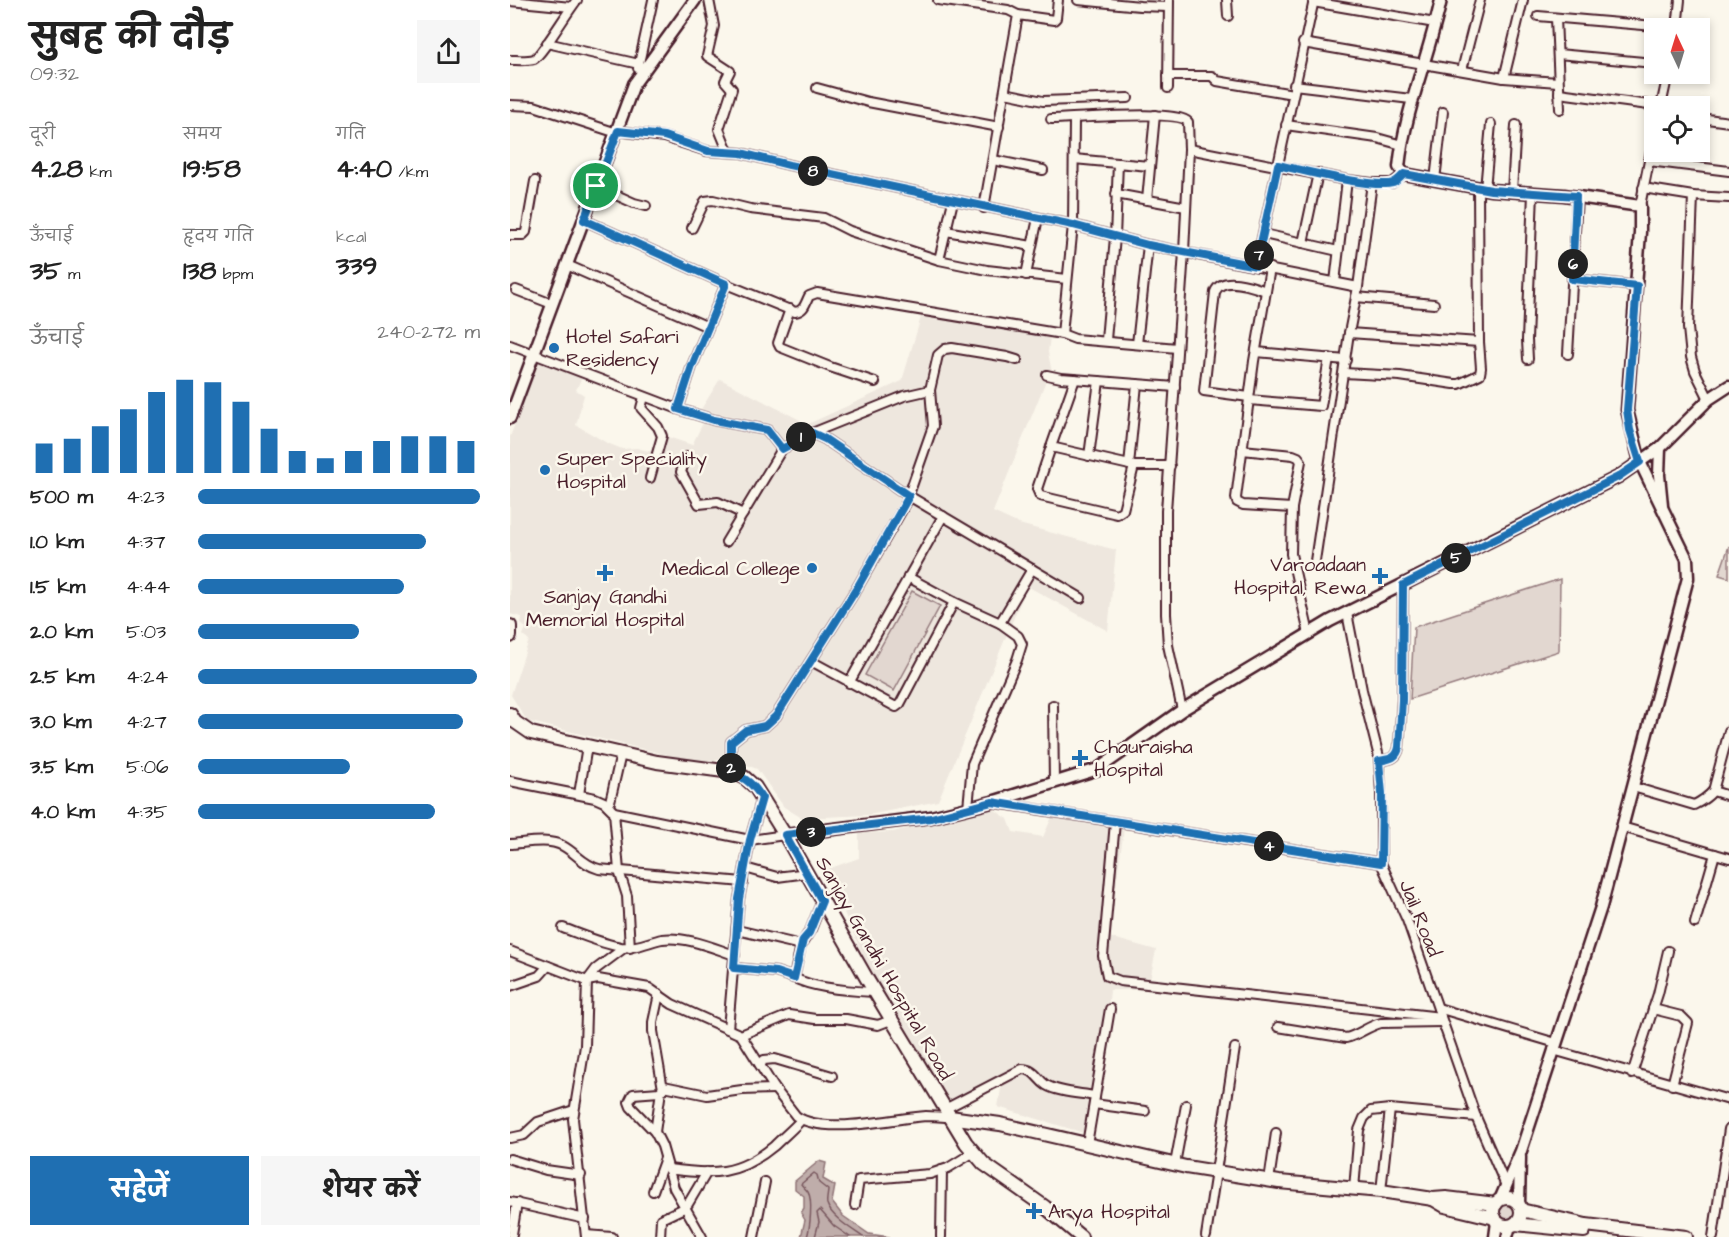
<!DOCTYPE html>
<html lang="hi">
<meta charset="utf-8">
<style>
:root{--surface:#fff;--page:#f6f6f6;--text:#222;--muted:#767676;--accent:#1f6fb2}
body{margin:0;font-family:"Architects Daughter","Playpen Sans Deva",sans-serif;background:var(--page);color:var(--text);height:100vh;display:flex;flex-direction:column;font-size:22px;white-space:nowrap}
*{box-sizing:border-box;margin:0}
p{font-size:20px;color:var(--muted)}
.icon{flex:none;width:33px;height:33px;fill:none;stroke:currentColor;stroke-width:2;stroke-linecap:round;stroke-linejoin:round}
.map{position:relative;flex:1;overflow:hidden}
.panel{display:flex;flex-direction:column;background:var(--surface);width:510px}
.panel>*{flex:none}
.needle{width:39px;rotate:356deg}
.controls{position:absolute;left:1134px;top:18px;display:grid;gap:12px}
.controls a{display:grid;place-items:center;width:66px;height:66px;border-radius:0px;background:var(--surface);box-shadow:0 3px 9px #0003;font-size:30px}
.pin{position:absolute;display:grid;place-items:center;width:51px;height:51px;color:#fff;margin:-26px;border:3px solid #fff;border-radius:50%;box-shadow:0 2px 6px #0007}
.km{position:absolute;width:30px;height:30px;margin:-15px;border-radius:50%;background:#222;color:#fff;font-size:16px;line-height:30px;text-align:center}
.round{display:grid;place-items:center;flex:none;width:63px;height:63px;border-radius:0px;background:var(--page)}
.head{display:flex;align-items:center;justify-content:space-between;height:102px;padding:0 30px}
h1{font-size:33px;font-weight:700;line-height:45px}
.metrics{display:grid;grid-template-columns:repeat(3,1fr);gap:9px;height:102px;padding:6px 30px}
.metrics div{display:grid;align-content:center}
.metrics b{font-size:26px;font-weight:700}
.metrics small{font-size:16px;font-weight:400}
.metrics p{font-size:16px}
.chart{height:168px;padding:12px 30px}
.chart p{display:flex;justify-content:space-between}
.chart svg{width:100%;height:108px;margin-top:6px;stroke:var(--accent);stroke-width:6}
.button{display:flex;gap:12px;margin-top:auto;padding:12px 30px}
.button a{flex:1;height:69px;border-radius:0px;background:var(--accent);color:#fff;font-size:24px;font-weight:700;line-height:69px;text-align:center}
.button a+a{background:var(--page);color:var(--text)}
ul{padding:0 30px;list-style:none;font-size:20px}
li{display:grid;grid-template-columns:96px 72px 1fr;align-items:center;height:45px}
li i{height:15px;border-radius:8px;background:var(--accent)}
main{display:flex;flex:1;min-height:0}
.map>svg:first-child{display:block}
</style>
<main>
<section class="panel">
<div class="head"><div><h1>सुबह की दौड़</h1><p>09:32</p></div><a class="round"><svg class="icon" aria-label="share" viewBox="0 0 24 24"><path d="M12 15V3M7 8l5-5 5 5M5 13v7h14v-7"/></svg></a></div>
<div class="metrics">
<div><p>दूरी</p><b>4.28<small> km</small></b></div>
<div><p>समय</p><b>19:58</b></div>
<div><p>गति</p><b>4:40<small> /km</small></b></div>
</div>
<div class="metrics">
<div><p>ऊँचाई</p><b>35<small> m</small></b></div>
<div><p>हृदय गति</p><b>138<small> bpm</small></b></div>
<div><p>kcal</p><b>339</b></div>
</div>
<div class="chart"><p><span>ऊँचाई</span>240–272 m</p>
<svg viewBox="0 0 160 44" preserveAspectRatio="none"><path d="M5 44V32M15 44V30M25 44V25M35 44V18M45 44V11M55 44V6M65 44V7M75 44V15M85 44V26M95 44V35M105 44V38M115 44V35M125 44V31M135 44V29M145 44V29M155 44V31"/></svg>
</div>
<ul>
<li><b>500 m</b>4:23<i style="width:100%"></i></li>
<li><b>1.0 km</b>4:37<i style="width:81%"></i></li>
<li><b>1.5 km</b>4:44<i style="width:73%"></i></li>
<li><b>2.0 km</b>5:03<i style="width:57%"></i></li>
<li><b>2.5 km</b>4:24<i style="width:99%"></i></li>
<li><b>3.0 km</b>4:27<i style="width:94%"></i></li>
<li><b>3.5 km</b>5:06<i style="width:54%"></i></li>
<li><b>4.0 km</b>4:35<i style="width:84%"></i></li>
</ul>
<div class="button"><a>सहेजें</a><a>शेयर करें</a></div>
</section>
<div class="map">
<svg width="1219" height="1237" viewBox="0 0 1219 1237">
<rect width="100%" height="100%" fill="#fbf7ec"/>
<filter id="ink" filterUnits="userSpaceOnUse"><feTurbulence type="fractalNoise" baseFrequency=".0167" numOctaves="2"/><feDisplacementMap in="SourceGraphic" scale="12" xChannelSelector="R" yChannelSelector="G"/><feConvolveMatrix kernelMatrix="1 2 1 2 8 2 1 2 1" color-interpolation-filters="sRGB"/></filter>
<g filter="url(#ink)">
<g fill="#eee7de">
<path d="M411 317 532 333 540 337 538 352 541 368 483 512 509 524 606 550 598 631 517 586 428 801 359 815 292 818 274 807 247 769 229 762 208 760 191 763 17 721 1 695 19 640 13 635 16 628 11 624 12 617 0 614V437L28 362 72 377 66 390 74 395 66 425 97 443 112 449 127 448 151 454 158 437 182 445 193 423 185 419 210 379 298 424 392 381Z"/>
<path d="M482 808 498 819 503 832 533 837 542 817 614 828 599 937 646 950 638 990H600L591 1084 574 1133 488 1107 492 1083 489 1076 440 1105 357 964 315 870 349 858V833L383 832 469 809Z"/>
</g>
<g fill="#e2d7d0" stroke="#967b7e" stroke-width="1.5">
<path d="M1219 546V578L1209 575Z"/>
<path d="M1050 579 1049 651 900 699 904 627Z"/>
<path d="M402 591 430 606 384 691 355 675Z"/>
<circle cx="996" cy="1212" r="10"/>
</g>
<path fill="#bfadaa" stroke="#907477" stroke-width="1.5" d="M309 1161 316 1163 313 1179 325 1186 322 1202 333 1216 359 1234 380 1237H291L295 1220 291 1213 294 1208V1196L285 1189V1181Z"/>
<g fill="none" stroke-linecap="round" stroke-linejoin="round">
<g stroke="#79585e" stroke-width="1.5">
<path d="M297 1237C300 1228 303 1200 298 1192 296 1189 293 1187 291 1184L304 1173 307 1175 309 1183 318 1190C318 1194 316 1200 317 1204 321 1217 343 1230 353 1237"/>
<path d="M305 1237 309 1222 307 1213 310 1210 324 1226 340 1237"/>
</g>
<g stroke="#4a1f2b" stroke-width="12">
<g id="street">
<path d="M199 0 204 26 197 56 220 71 215 81 222 89 209 129 218 151"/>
<path d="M428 0 498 10 508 15 474 208"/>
<path d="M568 0 630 6 658 7"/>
<path d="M717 0 718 16"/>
<path d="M0 1 61 7"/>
<path d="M803 2 925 23"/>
<path d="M508 15 544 20 546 18 548 0"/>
<path d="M1028 16 1168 28"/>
<path d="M1046 18 1050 109"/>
<path d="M1167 28 1170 0"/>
<path d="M37 43 129 64"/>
<path d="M793 43 994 78 1048 82"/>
<path d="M1048 54 1144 63"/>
<path d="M0 60C7 60 17 61 24 59 31 56 59 9 67 0"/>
<path d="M128 68 143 0"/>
<path d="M952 70 970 0"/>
<path d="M658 76H702L707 81 783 94"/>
<path d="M994 78 1013 0"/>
<path d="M784 85 901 99"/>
<path d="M307 88 358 102 489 127"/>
<path d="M658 88 659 0"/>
<path d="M495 93 533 101 618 98"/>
<path d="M1049 93 1146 106"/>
<path d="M0 105 24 106 107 133"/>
<path d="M1151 106 1158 74"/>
<path d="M1190 118 1219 122"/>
<path d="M541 119C563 119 669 109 678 122L679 149 674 252 656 511V614L658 645 672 710"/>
<path d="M776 125 867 138 892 145"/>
<path d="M108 131 154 137 197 151 231 153 279 165 563 225 638 245 848 287 839 333 805 561"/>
<path d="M679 149 837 180 862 183 848 287"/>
<path d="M564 159 639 166"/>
<path d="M483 160 533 170"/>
<path d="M1139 161 1219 171"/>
<path d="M925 180 933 112"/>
<path d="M862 183H882L894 174"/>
<path d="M86 186 124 203 136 206"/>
<path d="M1133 188 1183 196 1219 198"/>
<path d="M975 189 981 124"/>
<path d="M1002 191 1006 125"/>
<path d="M606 194 676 207"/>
<path d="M1183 196 1178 328 1181 357 1185 371 1199 399"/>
<path d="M637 200 645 115"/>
<path d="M1130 206 1144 136"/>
<path d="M74 220 216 284 285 312C294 311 295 304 299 296L307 293 552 334 565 339 667 348"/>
<path d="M182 228 195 201 203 200 240 209 314 218 340 231 429 260 443 201"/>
<path d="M436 231 522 246"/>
<path d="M754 234 828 251"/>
<path d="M0 235H13L16 232 25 181"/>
<path d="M793 243 808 173"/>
<path d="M429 260 477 270 557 279"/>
<path d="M57 265 198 327"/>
<path d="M746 266 804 0"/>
<path d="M760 268 744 361 726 498 727 502 733 505 782 508"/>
<path d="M516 275 528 218"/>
<path d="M1062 279 1127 286"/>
<path d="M825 282 837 180"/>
<path d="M6 290 42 304"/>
<path d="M846 297 924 304"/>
<path d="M280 309 268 343 270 347 320 367 365 382"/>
<path d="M839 333 969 342"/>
<path d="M552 334 563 225 564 120"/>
<path d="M596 340 605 237 608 163"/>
<path d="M627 344 638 245"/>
<path d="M0 345 168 409 204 420 257 430 272 449"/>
<path d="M746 352 836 360"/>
<path d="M1058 354 1067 197"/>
<path d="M1018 359 1017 340 1023 193"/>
<path d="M834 373 890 376 944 384H949L970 374 971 368 969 342 968 187"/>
<path d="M537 375 551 378 665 387"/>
<path d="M565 379 541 447 624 466H660"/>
<path d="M134 397 131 408 148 427 152 436 140 478"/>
<path d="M739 397 694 391 705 292C712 275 742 286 756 291"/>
<path d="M739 400 811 406 819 358"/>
<path d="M168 409 182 366 216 284"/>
<path d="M302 433 394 396 420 390"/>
<path d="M541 447 527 489 530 496 607 514 613 510 624 466"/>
<path d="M732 450 783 455 788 457 791 461 782 508 781 554 799 634"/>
<path d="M579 456 589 381"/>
<path d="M176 457 171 472 189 504 208 502 233 514"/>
<path d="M619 465 627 384"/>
<path d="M216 542 272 449 302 433 315 439 399 496 571 598"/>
<path d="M398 577 444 602 490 623 522 569"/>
<path d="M837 613 852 690 869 757 871 793V863"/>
<path d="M301 661 386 707 390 704 444 602"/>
<path d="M339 683 433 516"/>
<path d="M543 705 544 783"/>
<path d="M869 761C880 759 887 759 889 747L892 700 893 585"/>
<path d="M221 772V742L236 730 255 726 266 716 347 588 396 503 423 426 420 390 428 355 435 349 442 348 497 357 507 360"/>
<path d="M0 781 85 798 94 802 104 812 240 840 275 835"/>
<path d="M1123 787 1184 805C1192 801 1197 798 1203 791L1219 731"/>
<path d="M1203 791 1219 796"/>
<path d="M69 794 77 746"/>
<path d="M486 803 871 863 897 920 966 1117 996 1186"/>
<path d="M99 806 111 754"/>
<path d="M458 808 462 764 507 660 512 644 508 636 490 623"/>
<path d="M104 812 109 871 117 896 120 948"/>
<path d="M605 822 593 956 597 976 610 981 931 1017"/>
<path d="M1112 827 1219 858"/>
<path d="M0 844C16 843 38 838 53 846 66 853 73 865 89 869L233 882"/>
<path d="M235 868 267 877 297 873"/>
<path d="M1185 923 1205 854"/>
<path d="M53 928C70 934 93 944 111 947 125 949 138 942 152 939 176 936 203 948 225 955"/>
<path d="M227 930 291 945"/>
<path d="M0 951 77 981 88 979 139 988 162 1004 231 1035 265 1089 286 1116C315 1136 383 1118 416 1116 424 1116 432 1117 440 1117"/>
<path d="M224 968 266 972 284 978 291 945 301 929 312 901"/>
<path d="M284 978C304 988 341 991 364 992"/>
<path d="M0 986 29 976 38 966"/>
<path d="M149 994 143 1022V1031L153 1089 149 1092 123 1094 119 1102 121 1107 145 1132 152 1146 164 1188 192 1237"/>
<path d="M928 1008 1046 1043"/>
<path d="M1143 1009 1171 1016 1178 1023 1162 1085"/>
<path d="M768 1027 836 1038C849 1035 858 1026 871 1023L932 1022"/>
<path d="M218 1029 229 899 240 840 252 798"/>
<path d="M231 1035 279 1015 305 1019H336L368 1025 381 1020"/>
<path d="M1043 1050 1219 1100"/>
<path d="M250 1065 254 1060 265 1059 322 1076"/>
<path d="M1122 1074 1148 994 1158 951"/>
<path d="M154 1086 197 1095 232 1090 265 1089"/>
<path d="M584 1104 635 1111"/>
<path d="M435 1109 512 1069C525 1069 527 1079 536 1085 550 1093 570 1093 585 1096"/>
<path d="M145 1132 151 1091"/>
<path d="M0 1138 14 1135 28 1122 64 1110"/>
<path d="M577 1144 600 1009"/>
<path d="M0 1159 36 1170 71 1175"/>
<path d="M665 1164 676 1105"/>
<path d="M158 1169C202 1175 228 1176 264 1146 273 1137 283 1129 291 1120"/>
<path d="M759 1181 766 1133"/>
<path d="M844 1189 849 1130 854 1118 861 1111 880 1109"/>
<path d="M143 1191 155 1158"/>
<path d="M871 1191 880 1109 966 1117"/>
<path d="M0 1202 75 1219"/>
<path d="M345 1205 349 1180 420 1174 438 1168 464 1152"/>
<path d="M2 1234 7 1203"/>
<path d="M76 1235 102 1237"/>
<path d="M696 1236 725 1048"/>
<path d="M76 1237 63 1119 75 1046 77 981 86 969 114 948"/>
<path d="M150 1237 151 1219 174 1208 178 1204 197 1172"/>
<path d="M244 1237 255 1182"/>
<path d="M431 1237 432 1170"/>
<path d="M1203 1237 1219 1129"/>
</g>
</g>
<g stroke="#4a1f2b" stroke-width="15">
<g id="secondary">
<path d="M931 0C919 56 895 109 889 167L894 174 981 190 1054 195 1130 206V232L1117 410 1130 462 1177 559 1178 578 1091 907 1011 1151 990 1200"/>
<path d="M0 418 124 84 185 0"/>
<path d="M1150 448 1149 475 1152 505"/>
<path d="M275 835 421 817 482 802 588 769 672 710 820 621 1108 477 1150 448 1199 399 1219 386"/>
<path d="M1009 1205 1010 1157"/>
<path d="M985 1237 987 1222"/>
<path d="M997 1237 1000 1226"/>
</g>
</g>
<g stroke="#4a1f2b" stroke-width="16">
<g id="primary">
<path d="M0 626V636"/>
<path d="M0 714 5 722 21 733 147 762 221 772 234 777 245 787 275 835 357 979 456 1143 474 1164 535 1207 571 1237"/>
<path d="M440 1117 490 1124 676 1167 769 1182 871 1191 923 1199 936 1198 986 1204"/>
<circle cx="997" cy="1212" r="14"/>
<path d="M923 1199 935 1206 985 1218"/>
<path d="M1011 1210 1076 1225 1176 1237"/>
<path d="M1005 1224 1074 1231"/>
</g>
</g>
<use href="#street" stroke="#fbf7ec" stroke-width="8"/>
<use href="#secondary" stroke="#fbf7ec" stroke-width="10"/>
<use href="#primary" stroke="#fbf7ec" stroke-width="12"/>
</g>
</g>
<g fill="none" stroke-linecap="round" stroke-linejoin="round" filter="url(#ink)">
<g stroke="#fff" stroke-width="12">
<path id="route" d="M108 131 154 136 198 151 231 153 279 165 563 225 638 245 746 266 768 165C791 170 864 189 883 183 888 181 891 177 894 174L981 190 1066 196 1062 279 1127 286 1117 410 1120 430 1130 462 1108 477 893 585 892 700 889 747C887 759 879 759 869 761L872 793 871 863 482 802 421 818 275 835 312 901 299 933 293 940 284 978 266 972 224 968 229 899 240 840 252 798C244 785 236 778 221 772V742L236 730 255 726 266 716 347 588 399 496 315 439 302 433 272 449 257 430 204 420 168 409 182 366 216 284 74 220Z"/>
</g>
<use href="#route" stroke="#1f6fb2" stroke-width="8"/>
</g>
<g fill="#1f6fb2" stroke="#fbf7ec" stroke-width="2">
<circle cx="44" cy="348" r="6"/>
<circle cx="35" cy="470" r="6"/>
<circle cx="302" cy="568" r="6"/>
<path d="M92 564h6v6h6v6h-6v6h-6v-6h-6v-6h6z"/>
<path d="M867 567h6v6h6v6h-6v6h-6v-6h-6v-6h6z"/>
<path d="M567 749h6v6h6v6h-6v6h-6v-6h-6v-6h6z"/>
<path d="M521 1202h6v6h6v6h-6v6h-6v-6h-6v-6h6z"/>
</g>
<g text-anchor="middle" stroke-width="5" stroke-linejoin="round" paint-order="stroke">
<g font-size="20" fill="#4a1f2b" stroke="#fbf7ec" text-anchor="start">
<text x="56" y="343">Hotel Safari<tspan x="56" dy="23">Residency</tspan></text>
<text x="47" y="465">Super Speciality<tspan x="47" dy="23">Hospital</tspan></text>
<text x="856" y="571" text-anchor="end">Varoadaan<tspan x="856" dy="23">Hospital, Rewa</tspan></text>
<text x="290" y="575" text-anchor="end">Medical College</text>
<text x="95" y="603" text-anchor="middle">Sanjay Gandhi<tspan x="95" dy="23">Memorial Hospital</tspan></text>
<text x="584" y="753">Chauraisha<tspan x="584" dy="23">Hospital</tspan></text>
<text x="538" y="1218">Arya Hospital</text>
</g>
<g font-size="20" fill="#4a1f2b" stroke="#fbf7ec">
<text transform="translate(911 918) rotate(68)" y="7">Jail Road</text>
<text transform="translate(375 968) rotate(60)" y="7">Sanjay Gandhi Hospital Road</text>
</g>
</g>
</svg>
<div class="controls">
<a><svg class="needle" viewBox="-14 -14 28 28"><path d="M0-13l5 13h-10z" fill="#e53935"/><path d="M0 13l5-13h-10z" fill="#767676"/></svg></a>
<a><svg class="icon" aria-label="locate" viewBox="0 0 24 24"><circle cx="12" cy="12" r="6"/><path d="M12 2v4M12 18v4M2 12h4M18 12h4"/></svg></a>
</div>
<div class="pin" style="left:86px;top:186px;background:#1e9e55"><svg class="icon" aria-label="arrive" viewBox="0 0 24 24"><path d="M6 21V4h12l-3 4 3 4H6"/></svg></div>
<b class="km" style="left:291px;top:437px">1</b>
<b class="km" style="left:221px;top:768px">2</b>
<b class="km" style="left:301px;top:832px">3</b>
<b class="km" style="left:759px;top:846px">4</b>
<b class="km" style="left:946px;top:558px">5</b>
<b class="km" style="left:1063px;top:264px">6</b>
<b class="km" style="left:749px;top:255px">7</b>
<b class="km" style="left:303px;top:171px">8</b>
</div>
</main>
